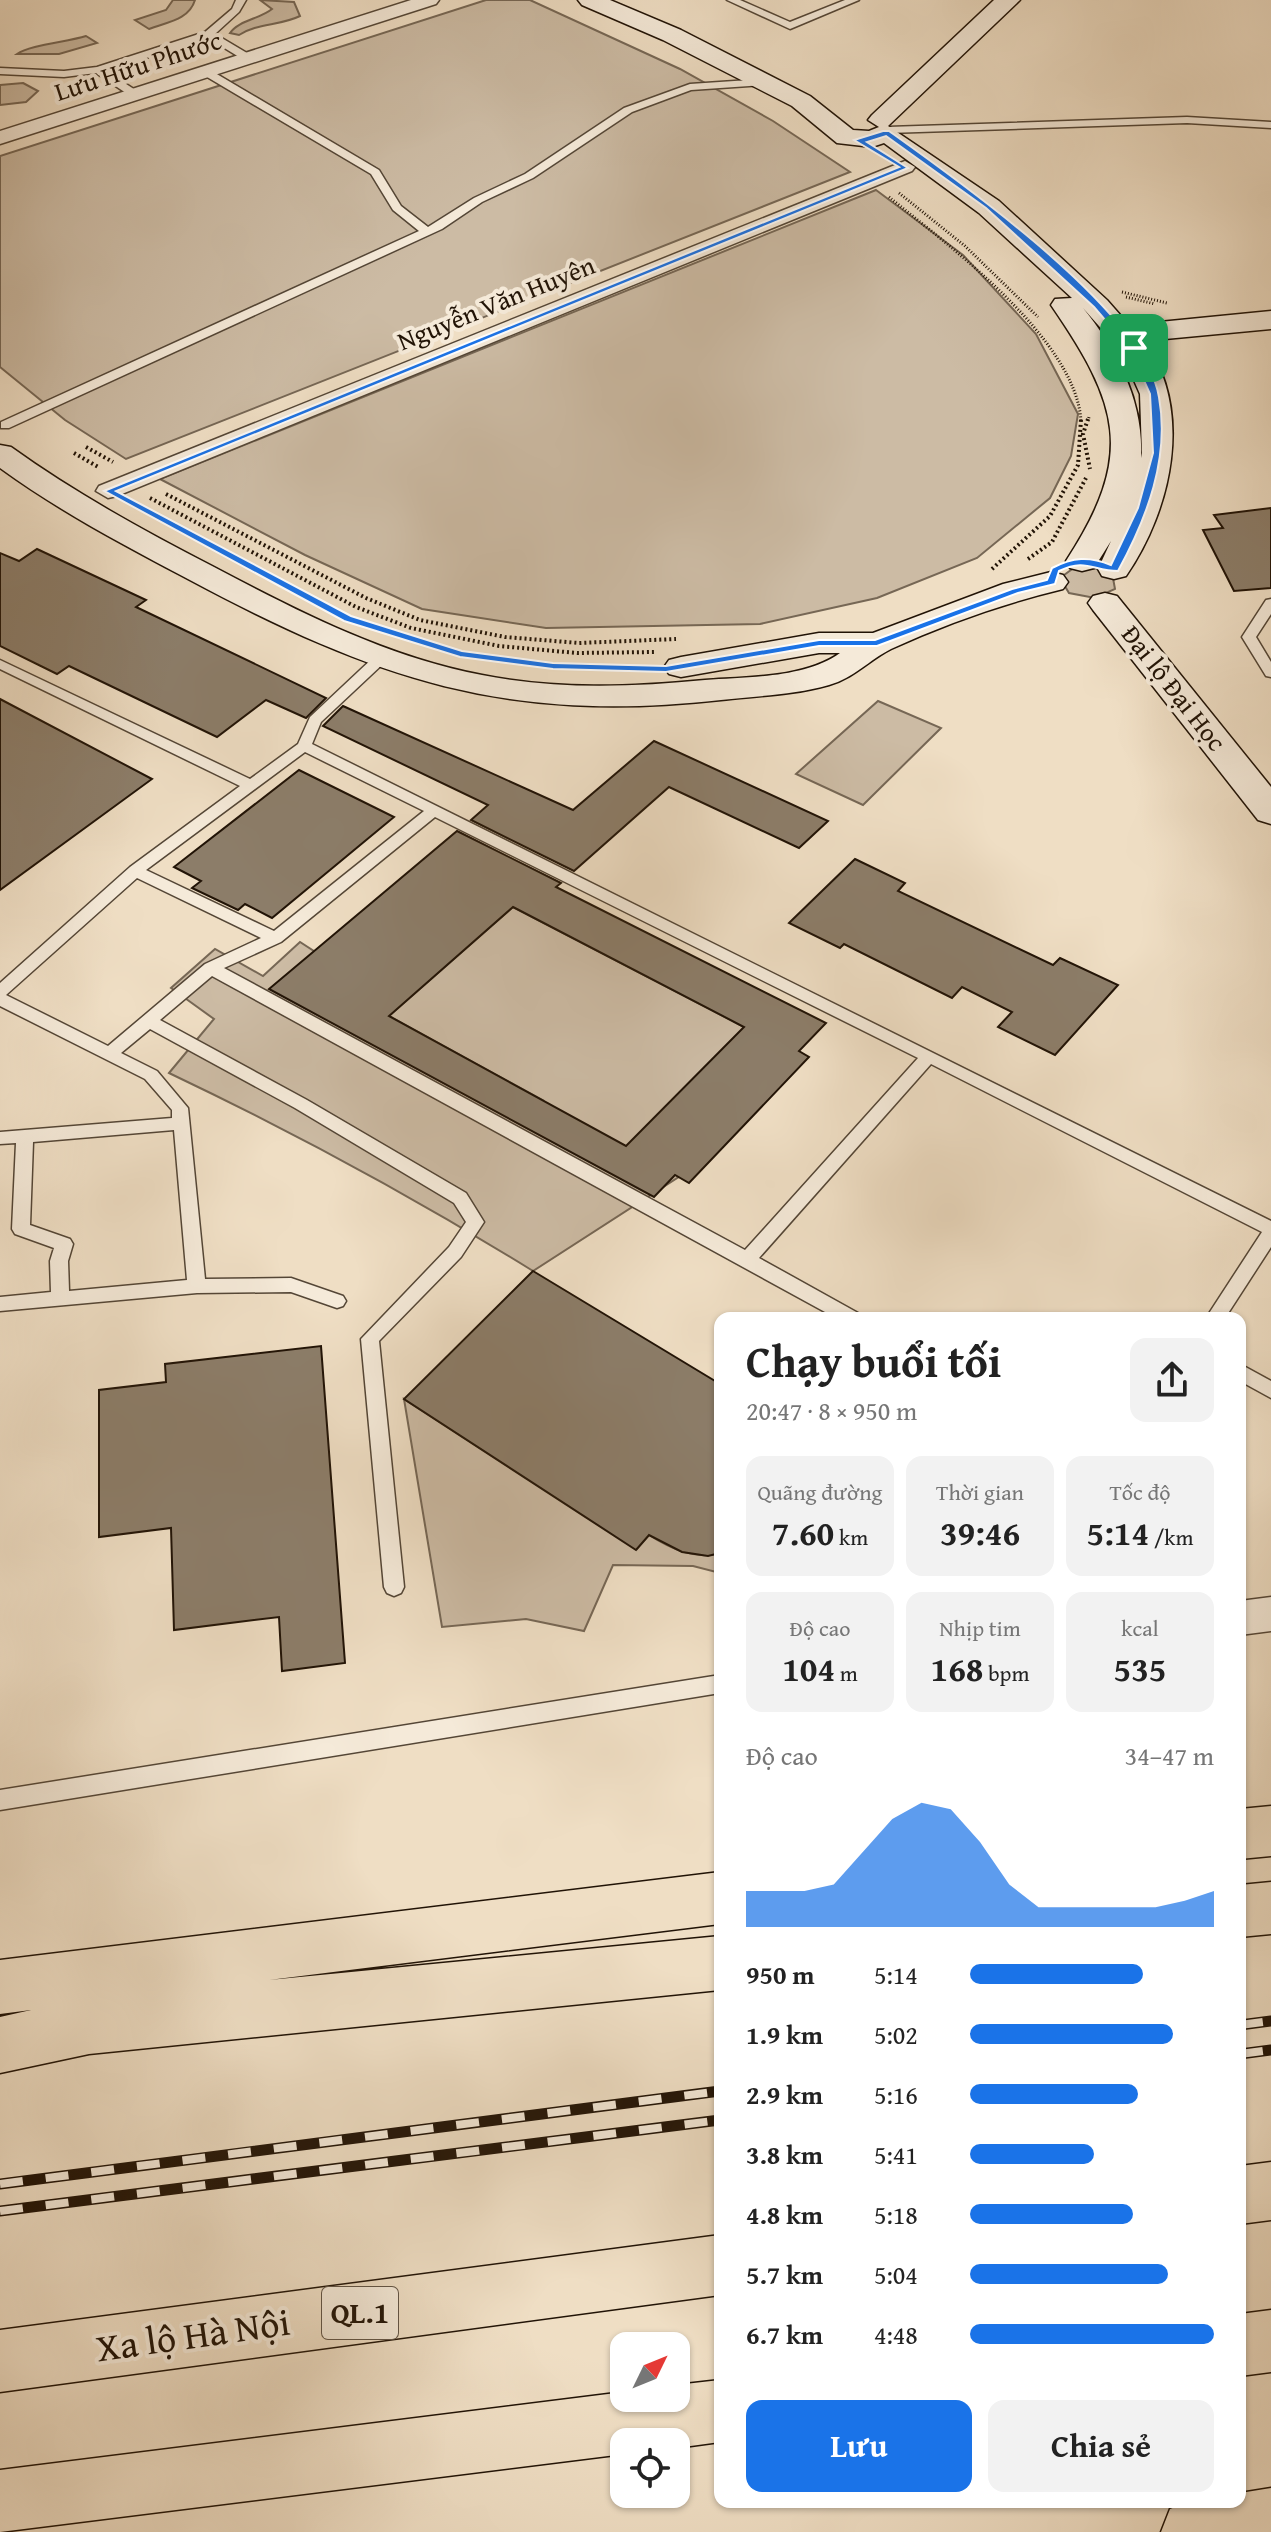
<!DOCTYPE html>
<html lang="vi">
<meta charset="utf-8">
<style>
:root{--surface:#fff;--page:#f2f2f2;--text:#222;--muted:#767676;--accent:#1a73e8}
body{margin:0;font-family:"Gentium Book Plus",serif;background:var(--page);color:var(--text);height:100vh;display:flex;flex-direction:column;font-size:30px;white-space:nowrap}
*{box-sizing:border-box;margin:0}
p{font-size:26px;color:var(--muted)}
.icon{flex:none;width:44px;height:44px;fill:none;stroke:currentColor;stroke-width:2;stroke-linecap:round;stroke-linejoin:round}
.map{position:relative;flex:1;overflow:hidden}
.panel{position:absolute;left:714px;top:1312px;width:532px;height:1196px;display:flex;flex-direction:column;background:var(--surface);border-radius:16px;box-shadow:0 2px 6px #0004}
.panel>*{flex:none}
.needle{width:52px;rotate:47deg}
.tools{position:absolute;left:610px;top:2332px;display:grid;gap:16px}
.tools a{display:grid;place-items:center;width:80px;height:80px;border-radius:16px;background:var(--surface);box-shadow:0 2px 6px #0004;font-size:40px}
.pin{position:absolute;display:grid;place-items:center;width:68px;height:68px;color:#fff;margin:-34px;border-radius:16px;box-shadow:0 4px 12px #0006}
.round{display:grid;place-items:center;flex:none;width:84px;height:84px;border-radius:16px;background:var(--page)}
.overview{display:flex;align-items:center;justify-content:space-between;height:136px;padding:0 32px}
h1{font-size:44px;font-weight:700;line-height:60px}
.stats{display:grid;grid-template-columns:repeat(3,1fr);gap:12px;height:136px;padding:8px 32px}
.stats div{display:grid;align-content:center;border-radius:16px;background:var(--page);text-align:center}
.stats b{font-size:34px;font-weight:700}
.stats small{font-size:22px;font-weight:400}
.stats p{font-size:22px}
.chart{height:224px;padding:16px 32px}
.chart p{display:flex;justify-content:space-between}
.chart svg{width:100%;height:144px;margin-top:8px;fill:var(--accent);opacity:.7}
.action{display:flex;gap:16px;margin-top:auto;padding:16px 32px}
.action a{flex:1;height:92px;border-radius:16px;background:var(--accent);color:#fff;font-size:32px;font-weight:700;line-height:92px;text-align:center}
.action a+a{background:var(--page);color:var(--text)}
ul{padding:0 32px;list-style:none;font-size:26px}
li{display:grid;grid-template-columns:128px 96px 1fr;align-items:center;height:60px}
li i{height:20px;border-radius:10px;background:var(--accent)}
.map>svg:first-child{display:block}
</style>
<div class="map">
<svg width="1271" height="2532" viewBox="0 0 1271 2532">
<rect width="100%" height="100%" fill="#efdec4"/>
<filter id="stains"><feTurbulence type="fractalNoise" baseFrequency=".0025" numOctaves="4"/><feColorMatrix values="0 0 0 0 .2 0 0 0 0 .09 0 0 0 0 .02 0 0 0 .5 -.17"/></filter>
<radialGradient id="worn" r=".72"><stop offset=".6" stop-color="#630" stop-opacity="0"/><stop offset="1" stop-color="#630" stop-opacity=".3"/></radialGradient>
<g fill="#ccbba4" stroke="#766755" stroke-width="2">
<path d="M173 0H195C189 20 167 22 149 29L135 20 166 10Z"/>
<path d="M260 0 294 2 300 16C280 26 257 23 239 35L230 33C239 20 260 19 272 9Z"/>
<path d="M486 0H530L680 69 773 121 850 172 126 459 65 420 0 367V156Z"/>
<path d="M86 36 97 43 59 54H17C30 45 67 42 86 36Z"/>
<path d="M23 83 38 91 26 102 0 105V85Z"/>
<path d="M876 190 963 255 1036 334 1078 414 1071 456 1050 498 977 558 877 598 760 624 546 628 422 609 305 555 160 479Z"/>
<path d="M1075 567 1101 569 1113 578 1115 589 1095 598 1069 593 1060 578Z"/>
<path d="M878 701 941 728 863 805 796 774Z"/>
<path d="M513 907 744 1027 691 1169 533 1271C415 1198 293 1132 169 1073L214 1019 171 988 215 949 263 976 300 942 343 970 304 994 544 1101 389 1016Z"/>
<path d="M404 1399 637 1549 649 1535C671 1549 695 1560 720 1553V1573L693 1566 613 1565 584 1631 526 1619 442 1627Z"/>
</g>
<g fill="#8c7d69" stroke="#211306" stroke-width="2" fill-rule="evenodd">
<path d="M1271 508V588L1234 591 1203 530 1223 528 1214 515Z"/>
<path d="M37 549 146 600 136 607 326 698 306 718 266 700 217 737 69 666 57 674 0 646V553L19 561Z"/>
<path d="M0 699 152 779 0 890Z"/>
<path d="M343 706 573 810 654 741 828 821 799 848 669 787 574 871 471 820 488 805 323 726Z"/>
<path d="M299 770 394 817 272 918 245 904 238 910 192 888 201 881 174 867Z"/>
<path d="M457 831 561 883 556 887 826 1023 799 1051 809 1057 689 1183 675 1175 654 1197 269 989ZM513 907 744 1027 626 1146 389 1016Z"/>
<path d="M855 859 905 883 898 891 1053 965 1060 958 1118 985 1055 1055 998 1027 1012 1012 962 987 952 998 844 944 840 948 789 923Z"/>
<path d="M533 1271 720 1384V1553L708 1556 682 1552 649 1535 636 1550 404 1399Z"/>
<path d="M321 1346 345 1663 282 1671 279 1617 174 1630 171 1528 99 1537V1390L166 1382 165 1364Z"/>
</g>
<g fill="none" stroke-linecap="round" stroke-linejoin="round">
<g stroke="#544636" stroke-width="3">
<g id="lane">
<path d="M236 0H246L239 12 215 34 252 56V60H244L208 38 106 71 140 93V97H132L96 73 64 77 0 74V68L64 71 97 67 205 32 232 9Z"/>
<path d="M727 0H740L790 22 845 0H859L790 29Z"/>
<path d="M202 70H210L379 170 401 206 428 227 474 198 525 174 624 108 690 84 765 79 770 82 765 85 691 90 632 112 533 178 482 202 442 229 9 428H1V422L419 231 393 210 371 174 202 74Z"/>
<path d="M1187 117 1271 122V128L1187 123 888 133 883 130 888 127Z"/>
<path d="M1271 599V614L1256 637 1271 662V677L1266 676 1242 637 1266 600Z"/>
<path d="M380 655 387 659 385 662 321 722 312 744 1271 1221V1247L1225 1318H1206L1262 1232 931 1064 759 1258 858 1313 861 1318H836L212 976 160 1020 307 1100 466 1193 484 1222 461 1257 379 1341 404 1587 401 1593 394 1596 387 1593 384 1587 361 1339 449 1247 466 1222 454 1203 295 1108 150 1029 121 1053 157 1071 188 1108 205 1279 291 1278 343 1296 346 1301 343 1306 337 1308 291 1292 197 1293 0 1311V1297L51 1292 50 1261 54 1248 15 1234 12 1229 16 1143 0 1144V1132L172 1118V1110L145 1079 0 1006V983L130 867 240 786 0 669V660L250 779 298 744 310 717 375 656ZM305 752 424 811 274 931 146 870ZM435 817 918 1058 745 1250 224 968 281 942ZM137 878 261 938 205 964 108 1046 6 995ZM174 1130 187 1280 69 1291 68 1261 73 1244 70 1239 30 1225 33 1142Z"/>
<path d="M1240 1364 1271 1381V1398L1240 1381Z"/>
<path d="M720 1675V1693L0 1810V1790Z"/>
</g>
</g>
<g stroke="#544636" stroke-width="3">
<g id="street">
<path d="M411 0H439L436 4 0 144V131Z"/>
<path d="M905 161 915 167 912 171 117 496 108 498 96 491 99 486Z"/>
<path d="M1271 1597V1631L1240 1635V1601Z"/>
</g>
</g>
<g stroke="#211306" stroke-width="3">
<g id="secondary">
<path d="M578 0H610L681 30 810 96 853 130 869 131 879 127 868 120 872 115 994 0H1020L888 126 999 201 1107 300 1129 325 1271 311V329L1144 341C1194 410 1172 509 1126 576L1114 579 1102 576 1098 569 1111 541 1094 568 1082 571 1070 568 1066 561C1136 454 1119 404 1051 305L1055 299 1072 298 979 213 884 143 872 147 837 143 792 106 663 40 582 5ZM1083 308 1121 351 1140 394 1142 453 1141 458C1144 402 1117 350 1083 308Z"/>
<path d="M0 445 11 447C75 493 144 531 214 567 299 612 387 657 482 675 556 690 632 687 705 680 748 677 805 678 840 653H819L681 677 669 674 664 667 669 660 681 657 819 633H873L1003 584 1051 572 1063 575 1068 582 1063 589C1005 603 945 624 891 649 869 660 854 678 829 685 794 695 756 696 721 700 506 724 375 679 188 579 124 545 59 511 0 468Z"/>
<path d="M1105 593 1117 596 1271 787V824L1258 820 1093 610 1088 603 1093 596Z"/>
</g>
</g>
<g stroke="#211306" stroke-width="3">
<g id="highway">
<path d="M1271 1806V1856L1240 1859V1809Z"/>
<path d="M720 1872V1924L269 1980 720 1936V1990L89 2054 0 2073V2017L31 2010 0 2014V1960Z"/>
<path d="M1271 1882V1934L1240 1937V1885Z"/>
<path d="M1271 2162V2220L1240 2224V2166Z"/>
<path d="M720 2235V2295L0 2392V2330Z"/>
<path d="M1271 2310V2372L1240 2376V2314Z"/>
<path d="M720 2380V2442L676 2448V2442H624V2454L0 2532V2470L624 2392V2398H676V2385Z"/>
<path d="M1271 2488V2532H1161L1170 2509 1188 2502H1240V2493Z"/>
</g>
</g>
<g stroke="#211306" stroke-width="3" stroke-dasharray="1 2" stroke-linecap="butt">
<path d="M899 193 965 246 1038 317"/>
<path d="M889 197C948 245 1076 339 1081 421"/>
<path d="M1122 292 1167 303"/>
<path d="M1126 297 1155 304"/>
<path d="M1088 421 1089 417"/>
</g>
<g stroke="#211306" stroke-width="4" stroke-dasharray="2 3" stroke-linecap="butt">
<path d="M1088 419 1083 434 1090 469"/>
<path d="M86 447 113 462"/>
<path d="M74 453 100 468"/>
<path d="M166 494 366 598 420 620 505 637 579 643 676 639"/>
<path d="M150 498 356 607 411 628 499 646 577 653 655 652"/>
<path d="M1028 559 1052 542 1086 478"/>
<path d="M992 569 1050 516 1078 465 1081 419"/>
</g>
<use href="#lane" fill="#f5ead9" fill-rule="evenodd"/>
<use href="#street" fill="#f5ead9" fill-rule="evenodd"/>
<use href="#secondary" fill="#f5ead9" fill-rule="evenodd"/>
<use href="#highway" fill="#efdec4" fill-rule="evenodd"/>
<g stroke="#211306" stroke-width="11">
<g id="rail">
<path d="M1240 2025 1271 2021"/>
<path d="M1240 2054 1271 2050"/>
<path d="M0 2184 720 2091"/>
<path d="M0 2211 720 2120"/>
</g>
</g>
<use href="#rail" stroke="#f5ead9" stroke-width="8" stroke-dasharray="23" stroke-linecap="butt"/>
</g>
<path fill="#1a73e8" stroke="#fff" stroke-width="2" fill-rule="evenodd" d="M883 131H889C959 181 1145 312 1159 397 1170 458 1147 518 1118 571 1093 571 1086 558 1059 571L1055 584 1018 593 877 646H819L666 672 553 669 460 657 344 621 104 491 899 167 854 140ZM886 136 986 208 1094 307 1130 349 1150 394 1153 453 1138 508 1111 565C1089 556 1073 557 1052 568L1047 580 1012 589 875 640H819L666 666 553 663 462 651 351 616 116 491 908 168 867 142Z"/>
<g text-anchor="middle" stroke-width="8" stroke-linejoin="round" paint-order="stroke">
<g font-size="26" fill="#211306" stroke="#f5ead9">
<text transform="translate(138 66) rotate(-18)" y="9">Lưu Hữu Phước</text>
<text transform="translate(496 303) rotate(-22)" y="9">Nguyễn Văn Huyên</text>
<text transform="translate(1174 688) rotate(52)" y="9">Đại lộ Đại Học</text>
</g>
<rect fill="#f5ead9" stroke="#615445" stroke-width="2" x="322" y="2287" width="76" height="52" rx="6"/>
<g font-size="30" font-weight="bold" fill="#211306">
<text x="360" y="2323">QL.1</text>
</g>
<g font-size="38" fill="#211306" stroke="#f5ead9">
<text transform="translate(193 2335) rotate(-8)" y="13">Xa lộ Hà Nội</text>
</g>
</g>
<rect width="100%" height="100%" filter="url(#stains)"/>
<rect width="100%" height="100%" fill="url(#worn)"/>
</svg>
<div class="tools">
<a><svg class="needle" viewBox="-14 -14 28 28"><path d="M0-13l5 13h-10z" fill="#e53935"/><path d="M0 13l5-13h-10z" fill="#767676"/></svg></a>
<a><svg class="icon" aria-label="locate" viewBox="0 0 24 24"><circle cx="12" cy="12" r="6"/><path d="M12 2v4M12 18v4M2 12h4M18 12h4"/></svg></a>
</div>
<div class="pin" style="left:1134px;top:348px;background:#1e9e55"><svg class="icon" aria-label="arrive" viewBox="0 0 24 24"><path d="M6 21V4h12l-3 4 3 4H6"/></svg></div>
<section class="panel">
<div class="overview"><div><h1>Chạy buổi tối</h1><p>20:47 · 8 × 950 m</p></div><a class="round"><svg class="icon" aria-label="share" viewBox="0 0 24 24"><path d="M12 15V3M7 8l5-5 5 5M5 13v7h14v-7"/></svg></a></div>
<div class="stats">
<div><p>Quãng đường</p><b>7.60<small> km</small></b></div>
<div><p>Thời gian</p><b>39:46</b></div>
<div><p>Tốc độ</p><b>5:14<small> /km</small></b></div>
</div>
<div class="stats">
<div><p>Độ cao</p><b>104<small> m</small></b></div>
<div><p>Nhịp tim</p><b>168<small> bpm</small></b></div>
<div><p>kcal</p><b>535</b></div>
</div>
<div class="chart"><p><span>Độ cao</span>34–47 m</p>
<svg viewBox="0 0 160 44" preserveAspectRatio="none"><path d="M0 44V33L10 33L20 33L30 31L40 21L50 11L60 6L70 8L80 18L90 31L100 38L110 38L120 38L130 38L140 38L150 36L160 33V44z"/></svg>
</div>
<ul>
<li><b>950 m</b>5:14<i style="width:71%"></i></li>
<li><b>1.9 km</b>5:02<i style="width:83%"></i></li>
<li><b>2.9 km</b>5:16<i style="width:69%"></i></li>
<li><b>3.8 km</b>5:41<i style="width:51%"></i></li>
<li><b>4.8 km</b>5:18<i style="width:67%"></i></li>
<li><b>5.7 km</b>5:04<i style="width:81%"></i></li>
<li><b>6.7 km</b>4:48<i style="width:100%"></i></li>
</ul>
<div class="action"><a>Lưu</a><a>Chia sẻ</a></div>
</section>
</div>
